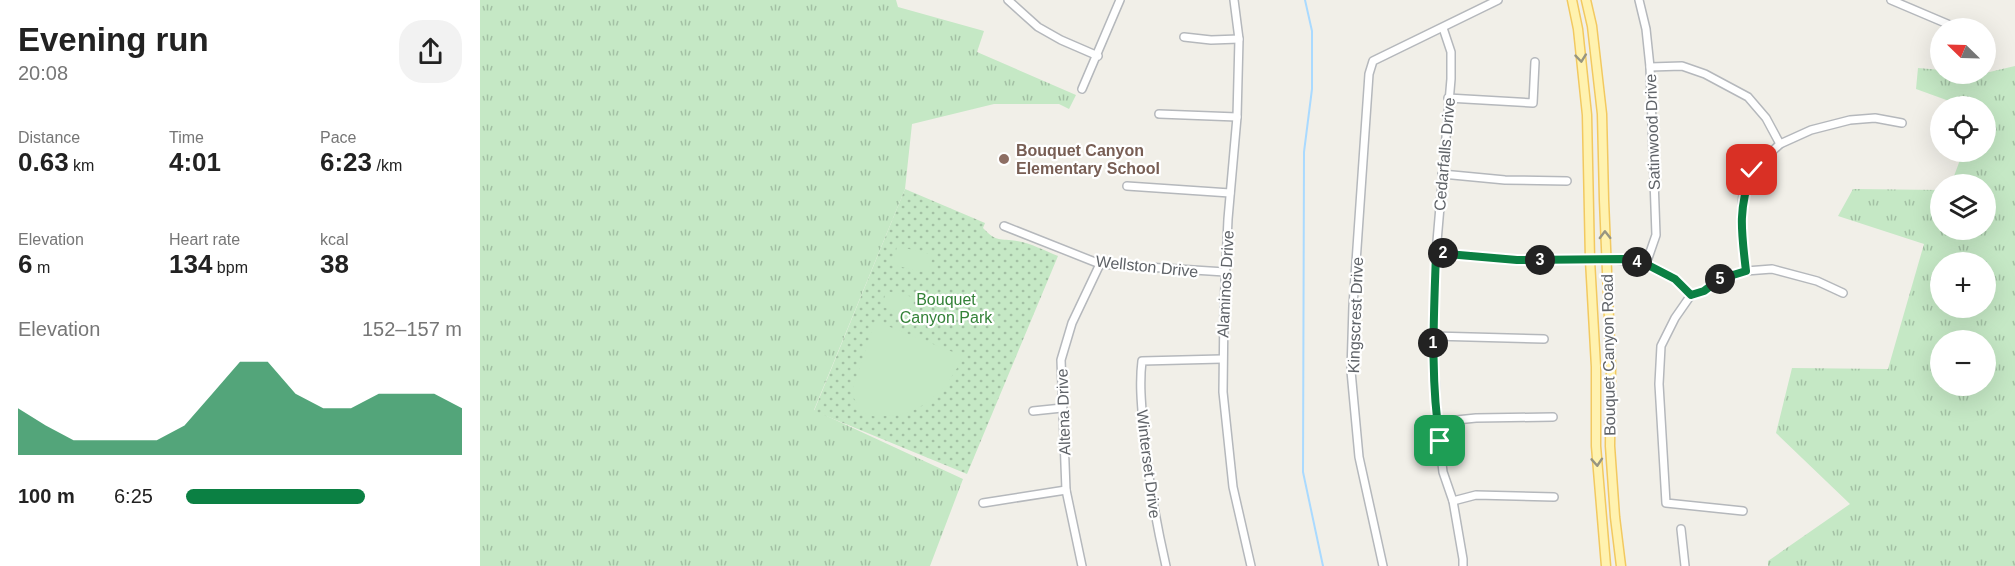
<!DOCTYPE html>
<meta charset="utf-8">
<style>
:root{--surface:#fff;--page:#f2f2f2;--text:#222;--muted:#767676;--accent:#0b8043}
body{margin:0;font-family:Helvetica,sans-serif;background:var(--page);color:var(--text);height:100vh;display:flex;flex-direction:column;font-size:22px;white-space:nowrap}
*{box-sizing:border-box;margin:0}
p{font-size:20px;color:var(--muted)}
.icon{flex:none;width:33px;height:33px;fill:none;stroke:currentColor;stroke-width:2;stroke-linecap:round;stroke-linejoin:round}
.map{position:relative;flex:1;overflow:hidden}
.sheet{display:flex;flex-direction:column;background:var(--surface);width:480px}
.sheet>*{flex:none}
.needle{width:39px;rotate:293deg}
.tools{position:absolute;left:1450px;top:18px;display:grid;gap:12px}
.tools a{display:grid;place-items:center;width:66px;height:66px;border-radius:50%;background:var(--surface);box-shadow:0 6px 24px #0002;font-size:30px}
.pin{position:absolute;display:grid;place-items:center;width:51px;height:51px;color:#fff;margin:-26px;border-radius:12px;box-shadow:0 3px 9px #0006}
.km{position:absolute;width:30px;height:30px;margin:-15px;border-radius:50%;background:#222;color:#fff;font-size:16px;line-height:30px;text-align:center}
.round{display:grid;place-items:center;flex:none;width:63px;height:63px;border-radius:24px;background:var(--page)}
.headline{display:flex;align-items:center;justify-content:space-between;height:102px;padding:0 18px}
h1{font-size:33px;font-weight:700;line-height:45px}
.figures{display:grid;grid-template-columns:repeat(3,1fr);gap:9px;height:102px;padding:6px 18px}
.figures div{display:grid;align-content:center}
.figures b{font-size:26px;font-weight:700}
.figures small{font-size:16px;font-weight:400}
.figures p{font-size:16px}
.chart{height:168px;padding:12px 18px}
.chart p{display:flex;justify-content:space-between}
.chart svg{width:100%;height:108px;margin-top:6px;fill:var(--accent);opacity:.7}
ul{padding:0 18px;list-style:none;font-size:20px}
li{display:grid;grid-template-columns:96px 72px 1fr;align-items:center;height:45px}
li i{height:15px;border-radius:8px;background:var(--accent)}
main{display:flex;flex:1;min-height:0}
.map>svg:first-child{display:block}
</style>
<main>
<section class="sheet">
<div class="headline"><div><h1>Evening run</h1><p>20:08</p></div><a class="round"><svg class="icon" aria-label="share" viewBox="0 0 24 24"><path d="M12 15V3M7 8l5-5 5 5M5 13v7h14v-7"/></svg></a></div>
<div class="figures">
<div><p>Distance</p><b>0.63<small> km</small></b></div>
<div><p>Time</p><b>4:01</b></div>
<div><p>Pace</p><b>6:23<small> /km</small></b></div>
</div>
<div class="figures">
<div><p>Elevation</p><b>6<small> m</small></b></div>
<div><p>Heart rate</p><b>134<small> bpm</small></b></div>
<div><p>kcal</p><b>38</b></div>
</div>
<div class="chart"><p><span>Elevation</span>152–157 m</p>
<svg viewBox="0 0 160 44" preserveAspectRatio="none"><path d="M0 44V25L10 32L20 38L30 38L40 38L50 38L60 32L70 19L80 6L90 6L100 19L110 25L120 25L130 19L140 19L150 19L160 25V44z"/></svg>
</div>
<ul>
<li><b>100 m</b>6:25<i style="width:65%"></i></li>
</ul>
</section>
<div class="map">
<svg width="1535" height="566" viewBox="0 0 1535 566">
<defs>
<pattern id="grass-tufts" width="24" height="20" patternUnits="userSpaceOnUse" patternTransform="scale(1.5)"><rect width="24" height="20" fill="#c5e8c5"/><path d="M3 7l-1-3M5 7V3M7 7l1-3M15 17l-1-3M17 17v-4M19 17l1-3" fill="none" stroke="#a3c0a4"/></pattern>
<pattern id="park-dots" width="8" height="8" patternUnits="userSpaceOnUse" patternTransform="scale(1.5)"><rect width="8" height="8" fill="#c5e8c5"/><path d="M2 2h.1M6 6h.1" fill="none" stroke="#a3c0a4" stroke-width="1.8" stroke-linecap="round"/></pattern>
</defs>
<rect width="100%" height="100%" fill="#f1efe8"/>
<g fill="url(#grass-tufts)" fill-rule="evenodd">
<path d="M0 0H416L418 7 504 31 497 52 596 95 589 109 579 104H514L432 124 425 189 334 410 483 479 450 566H0Z"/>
<path d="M1535 66V566H1288V561L1370 504 1296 433 1312 368 1408 369 1444 244 1358 216 1373 189 1461 190V230H1506V184H1471L1483 152H1506V106H1483L1436 89 1438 68 1461 70V74H1501ZM1461 262H1506V308H1461ZM1461 340H1506V386H1461Z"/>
</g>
<path fill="url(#park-dots)" d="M425 189 505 223 503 228C517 243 520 238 537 241 551 243 565 251 578 256L487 474 334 411Z"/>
<g fill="#c5e8c5">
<path d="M417 246 453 255 448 273 413 265Z"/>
<path d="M406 291 433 297 429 314 402 307Z"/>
<path d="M395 321 483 356C470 387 440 418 404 416 400 416 393 417 389 415 381 412 376 401 371 394Z"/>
</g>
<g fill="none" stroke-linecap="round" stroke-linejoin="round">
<path stroke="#aadaff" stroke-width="2" d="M825 0 832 31V89L824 152 823 472 843 566"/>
<g stroke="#b5b8bc" stroke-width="10">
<g id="minor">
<path d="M528 0 558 27 581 40 618 56"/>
<path d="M754 0 759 39 757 117 748 219 744 308 743 392 753 487 771 566"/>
<path d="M1159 0 1166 29 1170 67 1176 235 1166 264"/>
<path d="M1411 0 1477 28"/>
<path d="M963 28 971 52V79L956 253 953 336 957 422 963 472 973 501 983 559V566"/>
<path d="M704 37 731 40 759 39"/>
<path d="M1170 67 1202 66 1225 74 1268 97 1286 118 1300 144"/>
<path d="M602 89 640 0"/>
<path d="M968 98 1053 103 1055 62"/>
<path d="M679 114 757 117"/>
<path d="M962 174 1025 180 1087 181"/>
<path d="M647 186 750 193"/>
<path d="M524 226 620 264 745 272"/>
<path d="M956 253 1037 260 1126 259 1158 262 1166 264 1195 279 1211 295"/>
<path d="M1266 271 1261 223 1263 194 1272 170 1300 144 1331 130 1370 120 1395 118 1422 123"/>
<path d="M953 336 1064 339"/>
<path d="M553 411 582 408"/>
<path d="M957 422 996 418 1073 417"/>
<path d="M973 501 996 495 1074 497"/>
<path d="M503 503 586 490"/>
<path d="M1263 511 1186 503 1179 384 1181 346 1195 318 1211 295 1224 291 1241 279 1266 271 1292 269 1337 281 1363 293"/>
<path d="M1201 529 1205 566"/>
<path d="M602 566 586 490 581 360 592 323 620 264"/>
<path d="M686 566C676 522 668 479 664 434 662 410 659 385 662 361L742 359"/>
<path d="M903 566 879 457 871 371 873 306 889 74 893 61 1018 0"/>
</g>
</g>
<g stroke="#f2c960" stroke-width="11">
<g id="major">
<path d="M1092 0 1098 29 1107 115 1110 260 1116 367V446L1126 566"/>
<path d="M1106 0 1112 26 1122 114 1124 200 1131 367 1130 446 1135 517 1141 566"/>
</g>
</g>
<use href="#minor" stroke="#fff" stroke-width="7"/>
<use href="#major" stroke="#fff2af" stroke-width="8"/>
</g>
<defs><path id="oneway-chevron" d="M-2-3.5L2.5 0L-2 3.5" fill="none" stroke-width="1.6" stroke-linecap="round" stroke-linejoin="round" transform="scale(1.5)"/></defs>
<g stroke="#979581">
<use href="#oneway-chevron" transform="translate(1101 58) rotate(84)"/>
<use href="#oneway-chevron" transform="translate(1125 235) rotate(-91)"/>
<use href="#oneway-chevron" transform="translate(1117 462) rotate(86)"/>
</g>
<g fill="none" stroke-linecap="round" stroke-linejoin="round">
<g stroke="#fff" stroke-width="12">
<path id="route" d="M960 441C950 378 954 315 956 253L1037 260 1143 259 1166 264 1195 279 1211 295 1224 291 1240 279 1266 271C1261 229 1258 210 1272 170"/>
</g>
<use href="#route" stroke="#0b8043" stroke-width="8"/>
</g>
<circle fill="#8d6e63" stroke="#fff" stroke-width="2" cx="524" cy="159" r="6"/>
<g text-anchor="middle" stroke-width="4.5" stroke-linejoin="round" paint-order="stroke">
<g font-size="16" fill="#5f6368" stroke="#fff">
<text transform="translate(1172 132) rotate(-92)" y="6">Satinwood Drive</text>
<text transform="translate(964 154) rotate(-85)" y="6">Cedarfalls Drive</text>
<text transform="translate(667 266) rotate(6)" y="6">Wellston Drive</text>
<text transform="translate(745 284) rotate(-87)" y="6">Alaminos Drive</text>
<text transform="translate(875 315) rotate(-88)" y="6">Kingscrest Drive</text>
<text transform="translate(1128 355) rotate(-91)" y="6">Bouquet Canyon Road</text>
<text transform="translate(583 412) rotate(-92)" y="6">Altena Drive</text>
<text transform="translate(669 464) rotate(83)" y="6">Winterset Drive</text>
</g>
<g font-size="16" font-weight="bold" fill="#785e54" stroke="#fff" text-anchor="start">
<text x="536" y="156">Bouquet Canyon<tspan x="536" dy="18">Elementary School</tspan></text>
</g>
<g font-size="16" fill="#348238" stroke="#fff">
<text x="466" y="305">Bouquet<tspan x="466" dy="18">Canyon Park</tspan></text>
</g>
</g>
</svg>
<div class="tools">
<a><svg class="needle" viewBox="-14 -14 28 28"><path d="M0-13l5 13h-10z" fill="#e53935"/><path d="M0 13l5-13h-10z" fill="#767676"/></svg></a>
<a><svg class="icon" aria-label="locate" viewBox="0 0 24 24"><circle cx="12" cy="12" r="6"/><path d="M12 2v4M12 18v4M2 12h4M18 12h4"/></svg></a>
<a><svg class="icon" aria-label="layers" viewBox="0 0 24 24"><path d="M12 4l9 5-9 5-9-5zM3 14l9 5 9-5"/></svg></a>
<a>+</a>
<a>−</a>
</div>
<div class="pin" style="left:960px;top:441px;background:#1e9e55"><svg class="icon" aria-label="arrive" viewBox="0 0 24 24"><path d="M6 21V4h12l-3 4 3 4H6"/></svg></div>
<div class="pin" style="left:1272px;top:170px;background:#d93025"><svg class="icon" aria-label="check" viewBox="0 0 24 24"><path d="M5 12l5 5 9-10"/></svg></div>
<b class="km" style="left:953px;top:343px">1</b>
<b class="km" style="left:963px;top:253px">2</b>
<b class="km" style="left:1060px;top:260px">3</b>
<b class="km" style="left:1157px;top:262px">4</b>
<b class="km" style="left:1240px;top:279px">5</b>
</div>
</main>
